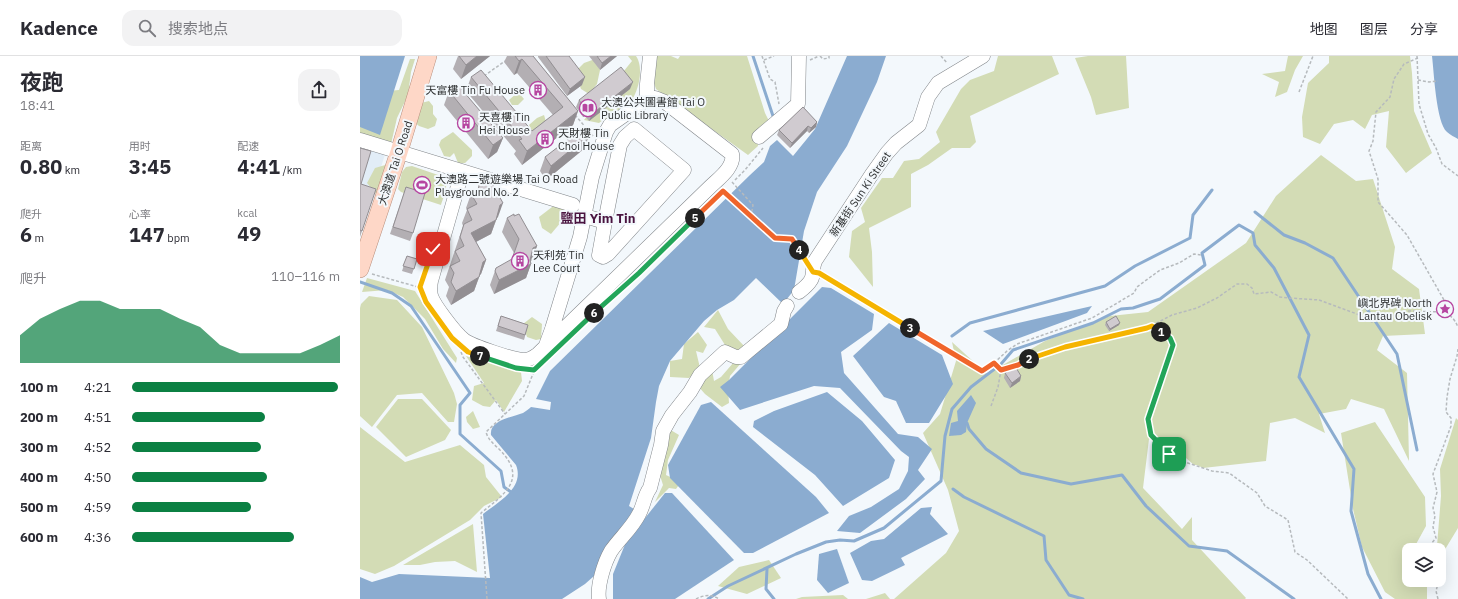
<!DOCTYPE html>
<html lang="zh">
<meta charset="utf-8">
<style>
:root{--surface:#fff;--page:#f2f2f3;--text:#2b2b33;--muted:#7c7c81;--line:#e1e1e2;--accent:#0b8043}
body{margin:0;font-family:"IBM Plex Sans","Noto Sans SC",sans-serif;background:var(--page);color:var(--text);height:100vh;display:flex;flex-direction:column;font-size:15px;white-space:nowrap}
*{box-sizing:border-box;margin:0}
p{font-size:13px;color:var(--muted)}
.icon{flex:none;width:22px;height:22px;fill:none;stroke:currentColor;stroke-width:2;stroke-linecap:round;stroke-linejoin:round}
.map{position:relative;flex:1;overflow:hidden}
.panel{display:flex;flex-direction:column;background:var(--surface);width:360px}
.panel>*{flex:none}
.buttons{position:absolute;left:1042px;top:487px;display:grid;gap:8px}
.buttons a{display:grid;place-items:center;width:44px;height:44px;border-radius:8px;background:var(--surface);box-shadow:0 4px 16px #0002;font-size:20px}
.pin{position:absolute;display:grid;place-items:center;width:34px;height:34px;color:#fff;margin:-17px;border-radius:8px;box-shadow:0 2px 6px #0006}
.km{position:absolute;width:20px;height:20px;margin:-10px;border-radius:50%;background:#222;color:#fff;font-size:11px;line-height:20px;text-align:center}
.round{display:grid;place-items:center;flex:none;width:42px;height:42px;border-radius:12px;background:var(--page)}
.headline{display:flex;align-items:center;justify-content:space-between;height:68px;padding:0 20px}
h1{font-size:22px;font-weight:700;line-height:30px}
.metrics{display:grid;grid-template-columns:repeat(3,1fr);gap:6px;height:68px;padding:4px 20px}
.metrics div{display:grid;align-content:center}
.metrics b{font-size:20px;font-weight:700}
.metrics small{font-size:11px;font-weight:400}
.metrics p{font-size:11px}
.chart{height:112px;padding:8px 20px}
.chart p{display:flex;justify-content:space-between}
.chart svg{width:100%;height:72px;margin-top:4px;fill:var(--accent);opacity:.7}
ul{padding:0 20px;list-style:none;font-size:13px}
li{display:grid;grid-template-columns:64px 48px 1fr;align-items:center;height:30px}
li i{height:10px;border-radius:5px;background:var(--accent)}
header{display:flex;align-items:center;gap:24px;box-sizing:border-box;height:56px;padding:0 20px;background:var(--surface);border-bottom:1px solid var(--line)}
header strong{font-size:19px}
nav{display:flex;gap:22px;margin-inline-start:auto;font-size:14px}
.search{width:280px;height:36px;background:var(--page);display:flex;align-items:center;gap:10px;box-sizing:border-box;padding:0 14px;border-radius:12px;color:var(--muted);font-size:15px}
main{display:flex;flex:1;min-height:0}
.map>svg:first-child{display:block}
</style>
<header>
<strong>Kadence</strong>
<div class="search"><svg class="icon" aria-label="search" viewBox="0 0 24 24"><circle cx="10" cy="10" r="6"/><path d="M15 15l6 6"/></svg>搜索地点</div>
<nav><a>地图</a><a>图层</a><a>分享</a></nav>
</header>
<main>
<section class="panel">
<div class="headline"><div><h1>夜跑</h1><p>18:41</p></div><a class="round"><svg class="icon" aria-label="share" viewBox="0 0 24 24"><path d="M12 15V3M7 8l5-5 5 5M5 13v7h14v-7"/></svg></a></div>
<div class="metrics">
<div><p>距离</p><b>0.80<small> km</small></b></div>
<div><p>用时</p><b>3:45</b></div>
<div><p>配速</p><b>4:41<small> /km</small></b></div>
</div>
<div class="metrics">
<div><p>爬升</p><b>6<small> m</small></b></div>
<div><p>心率</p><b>147<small> bpm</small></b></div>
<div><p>kcal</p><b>49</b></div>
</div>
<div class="chart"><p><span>爬升</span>110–116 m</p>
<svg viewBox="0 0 160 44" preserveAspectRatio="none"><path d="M0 44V27L10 17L20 11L30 6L40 6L50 11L60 11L70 11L80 17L90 22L100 33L110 38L120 38L130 38L140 38L150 33L160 27V44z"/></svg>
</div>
<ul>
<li><b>100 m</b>4:21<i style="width:99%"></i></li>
<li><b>200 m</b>4:51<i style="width:64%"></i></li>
<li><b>300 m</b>4:52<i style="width:62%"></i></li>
<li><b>400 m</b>4:50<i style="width:65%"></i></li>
<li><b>500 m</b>4:59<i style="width:57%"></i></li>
<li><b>600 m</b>4:36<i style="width:78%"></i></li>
</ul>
</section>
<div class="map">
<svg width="1098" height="543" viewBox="0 0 1098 543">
<rect width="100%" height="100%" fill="#f3f8fc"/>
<path fill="#e2edf7" d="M0 87 26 95 0 180Z"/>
<g fill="#d3dcb5">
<path d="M268 0H276C284 11 279 35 271 45 266 50 246 62 239 67L224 64 272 5Z"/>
<path d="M297 0H311L318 3 320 0H387L405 57 410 67 397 80 398 90 388 99 296 33 293 24Z"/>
<path d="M638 0H692L699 18 610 60 616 86 610 92H592L568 109 551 118V151L509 172 512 196 513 231 489 201 492 175 505 166 501 152 522 122H533L544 105 559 103 580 86 576 76 601 33 610 24 634 15Z"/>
<path d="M728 0H766L769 52 736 59 731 41 715 2Z"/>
<path d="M928 0H943L935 14 927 36 915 41 919 26 902 18 925 15Z"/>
<path d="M969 0H1050L1052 17 1054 55 1072 97 1046 117 1026 91 1029 55 1012 59 1005 73 993 64 974 68 960 88 943 81 942 61 948 27 969 7Z"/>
<path d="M50 3H55L51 16 48 39 37 62 31 88 0 78V64L28 35 39 34Z"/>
<path d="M235 3 240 14 237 28 229 38 221 33 215 16 224 7Z"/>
<path d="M158 36 164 43 158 49H152L149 44Z"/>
<path d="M69 45 73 50V58L77 63 75 70 68 73 59 70 51 63 57 48Z"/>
<path d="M184 59 187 69 174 78 169 69 177 62Z"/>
<path d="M93 76 112 94V100L105 107H98L94 97 90 101 84 100 79 89 81 84Z"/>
<path d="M961 99 996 125 1013 123 1035 191 1032 213 1059 233 1065 278 1023 280 1017 294 1047 317 1049 405 1024 353 991 343 986 353 959 358 965 377 935 362 910 367 906 405 843 412 837 409H834L826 402 789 383 783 432 822 473 832 461V484L886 542 885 543H534L586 497 599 475 588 434 563 377 580 358 596 305 592 286 627 318 685 285 722 270 750 260 788 256 886 187 916 140Z"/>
<path d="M32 107 16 138 7 127 15 112Z"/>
<path d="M52 110 81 120C91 127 84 139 81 149L41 136 38 133 42 116 46 111Z"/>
<path d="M196 148 208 153 207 159 191 178 182 172 179 161Z"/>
<path d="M7 222 55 235 97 302 96 307 83 293 65 263 43 241 27 234 2 236Z"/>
<path d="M9 240 37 244 62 271 94 337 97 348 94 366H88L62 337 37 339 12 371 0 360V252L1 248Z"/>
<path d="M358 254 368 273 385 291 378 298 365 289 355 273 344 271Z"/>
<path d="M172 261 182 268 181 283 176 284 167 281 163 268Z"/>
<path d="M338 276 347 289 343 297 336 295 340 312 329 322 310 321V305L322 303 324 288Z"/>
<path d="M106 300 161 316 162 325 144 356 136 344 130 351 123 350 112 344 114 330 124 327Z"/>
<path d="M374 306 381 307 370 320 368 332 369 347 362 351 345 338 338 330 352 314 354 325 361 321Z"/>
<path d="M38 343H62L91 374 85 384 46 401 16 371Z"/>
<path d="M113 355 120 371 113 373 107 366 106 361Z"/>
<path d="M1096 362 1098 364V472L1081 500 1079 499V494H1071L1077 490 1081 440 1080 413Z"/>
<path d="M1015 366 1065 441 1066 470 1055 490 1057 494H1049V524H1067V543H1035L1025 536 1002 491 993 453 981 377Z"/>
<path d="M0 371 45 406 100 389 124 409 126 421 142 441 124 450 110 464 34 510 15 518 0 513Z"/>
<path d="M309 373 319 379 308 404 306 419 321 426 316 433 309 432 295 446 303 429 298 413Z"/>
<path d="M113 468 117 516 95 505 75 506 60 509H43Z"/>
<path d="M409 504 421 522 387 538 358 530 379 511Z"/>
<path d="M525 537 530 543H506Z"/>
<path d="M483 539 488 543H436L442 541Z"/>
</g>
<g fill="#8bacd0">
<path d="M0 0H45L20 79 0 71Z"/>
<path d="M487 0H526L517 26 487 90 457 136 444 175 434 234 423 248 396 222 374 244 357 254 344 265 310 305 299 330 296 346 291 382 269 450 274 453 234 520 225 528 202 543H0V521L12 526 39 518 130 522 123 458C138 446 165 432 156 409L131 379C129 364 153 361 163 357 166 355 169 353 171 351L190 354 191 346 176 343 190 315 390 119 404 106 410 90 417 84 433 100 455 73Z"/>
<path d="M1072 0H1098V83C1095 81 1090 79 1087 76 1076 66 1074 16 1072 0Z"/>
<path d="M462 231 471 232 514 258 512 274 481 296 484 317 538 378 558 381 572 393 558 414 565 423 546 443 500 477 477 475 489 460 511 451 539 433 548 415 549 401 541 395 480 332 454 330 380 354 360 331 369 324Z"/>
<path d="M732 250 727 257 643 288 623 275Z"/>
<path d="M529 267 582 299 593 328 569 367H546L536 345 524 341 493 300Z"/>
<path d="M467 336 502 365 535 404 529 422 483 450 455 419 393 371 394 365 414 355Z"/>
<path d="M611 339 616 347 607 367 606 376 601 379 589 380 591 367 598 365 597 355Z"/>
<path d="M351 346 456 441 469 457 393 497H384L310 422 308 409 341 349Z"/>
<path d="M305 437H312L374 504 315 543H253V518L266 486Z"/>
<path d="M572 451 570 458 588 478 541 502 545 509 512 525 502 524 490 497 511 485 524 483 561 452Z"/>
<path d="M477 493 489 527 468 537 457 524 459 498Z"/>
</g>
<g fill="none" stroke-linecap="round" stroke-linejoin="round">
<g stroke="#8bacd0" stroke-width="3">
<path d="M393 0 414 63"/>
<path d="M895 156 924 179 945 187 973 202 1037 298 1057 394"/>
<path d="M0 226 32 237 51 250 110 337 100 349V378L141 415 144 431 151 436"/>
<path d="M592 280 610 267 745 230 775 210 830 182 833 159 852 134"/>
<path d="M607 367 609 373 626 393 661 417 711 428 762 419 786 450 829 490 867 495 934 543"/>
<path d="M593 433 604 441 684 480 686 504 709 539 723 543"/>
<path d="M407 513 406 533 414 543"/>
<path d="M348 543 368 530 436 498 466 486 480 484 494 485 524 472 581 425 585 380 592 353 611 331 641 308 653 294 733 267 761 253 773 252 800 243 845 209 842 197 879 169 893 177 895 189 914 212 949 279 939 321 994 413 991 455 1008 518 1021 543"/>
</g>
<g stroke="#818589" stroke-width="15">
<g id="minor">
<path d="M287 43V28L290 0"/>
<path d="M399 81 438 48 439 0"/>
<path d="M0 84 213 149"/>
<path d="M102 116 71 225C70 230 70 235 71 240 74 249 95 277 104 284 112 290 154 304 164 304 169 304 174 301 178 298L350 131C358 123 375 111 372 98L305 46 295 42 287 43 250 69 246 76 232 121 220 181 192 273 185 292"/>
<path d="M225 160 245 166 260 89 265 81 274 73 324 114 248 198 243 201 239 199 245 166"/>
<path d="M439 236C443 233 448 229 451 224 454 219 452 212 455 205L512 118 527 97 536 87 559 69 568 41 578 27 623 0"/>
<path d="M239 543C237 530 244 507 251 495 260 482 272 472 279 458 284 449 284 440 290 432L301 389 303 375 312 359 330 336 340 319 365 296 376 301H381L421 268 424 255 427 250"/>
</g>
</g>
<g stroke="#b58c7a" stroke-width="18">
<path id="major" d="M0 213 39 96 68 0"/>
</g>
<g stroke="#b6babd" stroke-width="1.5" stroke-dasharray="3 2" stroke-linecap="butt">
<path d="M402 0 410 23 415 26 419 48"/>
<path d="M460 0 463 3 469 2V0"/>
<path d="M581 0 587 7"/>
<path d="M1057 0 1059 48 1068 78 1076 92 1082 108 1098 120"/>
<path d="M1058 2 1044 8 1034 23 1030 41 1016 56 1013 85 1009 95 1018 123V146L1047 179 1084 244 1081 256C1090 258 1094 262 1098 271"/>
<path d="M404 4 414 0"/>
<path d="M450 4 459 0"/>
<path d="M124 20 145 5"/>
<path d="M1058 24 1069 26 1078 25"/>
<path d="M939 36 953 0"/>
<path d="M215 59 233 80"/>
<path d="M375 124 385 114 403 92"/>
<path d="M372 126 393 149 391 160"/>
<path d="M363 135 415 182 432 183 444 201"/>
<path d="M12 218 58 231"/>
<path d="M465 221 622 315 634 307 641 314 658 309 666 304 705 291 787 272 812 259 837 252 857 242 877 228H887L892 232 894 238 911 236 920 241 930 242 959 244 997 258 1012 266 1049 255 1081 256"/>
<path d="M792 270 810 282 813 289 788 363 791 379 809 398 822 405 852 415 869 417 897 437 905 450 928 464 935 496 947 504 988 543"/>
<path d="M101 296 103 301 145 358"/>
<path d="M634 307 647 295 657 288 732 262 774 237 777 231 800 214 819 207 834 198 841 199"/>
<path d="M631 350 638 331 641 314"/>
<path d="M1066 494 1076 482 1073 471 1075 460 1073 452 1077 436 1073 418 1091 370V362L1086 356 1087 341 1090 323 1097 300 1098 293"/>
<path d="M127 543 121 457C143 439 168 424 141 395 135 389 128 384 126 376L164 340 175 313"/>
<path d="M336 543C343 539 352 538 359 543"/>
<path d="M1078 543 1076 535 1079 524"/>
</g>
<use href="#minor" stroke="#fff" stroke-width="14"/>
<use href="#major" stroke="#fed7c7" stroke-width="17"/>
</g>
<g fill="#b3afb3">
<path d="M98 0H130L101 23 93 13Z"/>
<path d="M147 0H173L218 55 213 69 162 109 154 98 156 95 106 35 111 21 172 75 193 59 157 17 154 19 144 6Z"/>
<path d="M178 0H209L222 29 207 40 178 1Z"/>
<path d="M229 0H257L240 14Z"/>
<path d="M270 33 229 65 225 60 223 61 216 51 219 44Z"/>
<path d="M89 35 143 82 137 96 128 103 84 49Z"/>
<path d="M457 66 456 71 449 77 447 75 430 92 417 79 419 74Z"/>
<path d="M0 92 2 175 0 181Z"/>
<path d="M225 92 186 124 180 115 185 101Z"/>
<path d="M120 126 138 161 137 162 131 178 116 186 126 204 121 218 120 219 114 235 91 249 86 240 89 231 85 224 103 170 102 167 107 154 106 152 111 138 117 135Z"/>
<path d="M46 131 53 177 50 185 30 178Z"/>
<path d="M147 162 177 190 172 204 170 205 171 208 166 222 134 238 130 229 136 212 152 204 154 197 142 176Z"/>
<path d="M47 200 57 203 52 218 42 215Z"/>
<path d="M141 260 168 269 164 284 136 275Z"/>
<path d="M746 266 759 269 749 275 745 269Z"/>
<path d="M645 317 661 320 660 325 650 332 644 322Z"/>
</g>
<g fill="#928e92">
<path d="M117 0H130L101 23 106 9Z"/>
<path d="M251 0H257L240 14 242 7Z"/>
<path d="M162 3 157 17 154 19 159 5Z"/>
<path d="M225 21 222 29 207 40 210 33Z"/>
<path d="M273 26 270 33 229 65 232 58Z"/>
<path d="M228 53 225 60 223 61 226 54Z"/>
<path d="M218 55 213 69 162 109 167 95Z"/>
<path d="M457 66 456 71 449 77 451 72Z"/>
<path d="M448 70 447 75 430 92 432 87Z"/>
<path d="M230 78 225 92 186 124 191 110Z"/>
<path d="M143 82 137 96 128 103 133 89Z"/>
<path d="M143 147 138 161 135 163 140 149Z"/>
<path d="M136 164 131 178 106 191 111 177Z"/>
<path d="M177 190 172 204 168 206 173 192Z"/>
<path d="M126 204 121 218 118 220 123 206Z"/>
<path d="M171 208 166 222 134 238 139 224Z"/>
<path d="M119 221 114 235 91 249 96 235Z"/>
<path d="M760 267 759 269 749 275 750 273Z"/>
<path d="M661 320 660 325 650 332 652 327Z"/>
</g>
<g fill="#d0cbd0" stroke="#928e92">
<path d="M99 0H117L106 9Z"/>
<path d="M155 0H173L218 55 167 95 159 84 162 83 111 21 121 14 172 75 203 51 162 3 159 5Z"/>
<path d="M186 0H209L225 21 210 33Z"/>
<path d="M237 0H251L242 7Z"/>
<path d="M261 11 273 26 232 58 228 53 226 54 219 44Z"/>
<path d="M98 29 143 82 133 89 89 35Z"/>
<path d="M443 51 457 66 451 72 448 70 432 87 419 74Z"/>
<path d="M224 71 230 78 191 110 185 101Z"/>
<path d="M0 92 11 95 1 128 16 133 2 175 0 174Z"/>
<path d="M129 122 143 147 140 149 136 164 111 177 126 204 123 206 119 221 96 235 91 226 94 217 90 210 100 205 95 195 104 190 100 181 104 168 112 164 107 153 117 148 111 138 118 134 120 126Z"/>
<path d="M46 131 65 137 53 177 33 171Z"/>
<path d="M154 158V160L159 158 177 190 173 192 170 204 171 208 139 224 135 215 136 212 152 203 159 183 147 162Z"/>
<path d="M47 200 57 203 54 213 43 210Z"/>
<path d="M141 260 168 269 165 279 138 270Z"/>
<path d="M756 260 760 267 750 273 746 266Z"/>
<path d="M655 310 661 320 652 327 645 317Z"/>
</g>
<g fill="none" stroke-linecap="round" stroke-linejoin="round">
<g stroke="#fff" stroke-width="8">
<path id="split-1" d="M801 276 810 282 813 289 788 363 791 379 809 398"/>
</g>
<g stroke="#fff" stroke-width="8">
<path id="split-2" d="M669 303 705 291 787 272 792 270 801 276"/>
</g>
<g stroke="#fff" stroke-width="8">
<path id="split-3" d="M550 272 622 315 634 307 641 314 658 309 669 303"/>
</g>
<g stroke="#fff" stroke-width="8">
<path id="split-4" d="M439 194 453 216 459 217 550 272"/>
</g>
<g stroke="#fff" stroke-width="8">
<path id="split-5" d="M335 162 363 135 415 182 432 183 439 194"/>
</g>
<g stroke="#fff" stroke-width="8">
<path id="split-6" d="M234 257 279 217 335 162"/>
</g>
<g stroke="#fff" stroke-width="8">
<path id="split-7" d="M120 300 156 312 174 314 234 257"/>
</g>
<g stroke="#fff" stroke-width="8">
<path id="split-8" d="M73 193 60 231 66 246 92 282 108 296 120 300"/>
</g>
<use href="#split-1" stroke="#22a559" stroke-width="5"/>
<use href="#split-2" stroke="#f5b400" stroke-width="5"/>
<use href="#split-3" stroke="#f0652b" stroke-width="5"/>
<use href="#split-4" stroke="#f5b400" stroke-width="5"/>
<use href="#split-5" stroke="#f0652b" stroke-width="5"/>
<use href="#split-6" stroke="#22a559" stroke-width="5"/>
<use href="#split-7" stroke="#22a559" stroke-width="5"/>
<use href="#split-8" stroke="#f5b400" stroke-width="5"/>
</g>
<defs>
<g id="building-ring" transform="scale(0.9)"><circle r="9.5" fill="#f3f8fc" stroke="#b645a0" stroke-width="1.5"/><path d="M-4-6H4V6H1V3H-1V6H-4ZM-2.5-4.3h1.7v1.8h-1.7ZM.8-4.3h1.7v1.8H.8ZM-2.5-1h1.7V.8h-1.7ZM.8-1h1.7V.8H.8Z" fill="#b645a0"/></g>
<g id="library-ring" transform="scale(0.9)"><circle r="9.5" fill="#f3f8fc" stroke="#b645a0" stroke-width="1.5"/><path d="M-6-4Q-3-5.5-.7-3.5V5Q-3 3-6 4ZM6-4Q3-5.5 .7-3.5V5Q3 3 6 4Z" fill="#b645a0"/></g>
<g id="stadium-ring" transform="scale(0.9)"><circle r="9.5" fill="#f3f8fc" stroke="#b645a0" stroke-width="1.5"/><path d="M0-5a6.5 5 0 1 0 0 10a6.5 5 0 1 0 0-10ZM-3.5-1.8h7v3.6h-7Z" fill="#b645a0"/></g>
<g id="sight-ring" transform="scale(0.9)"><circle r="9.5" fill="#f3f8fc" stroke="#b645a0" stroke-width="1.5"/><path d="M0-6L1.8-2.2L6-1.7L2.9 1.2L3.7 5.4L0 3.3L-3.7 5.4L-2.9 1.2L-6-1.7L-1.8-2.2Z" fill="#b645a0"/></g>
</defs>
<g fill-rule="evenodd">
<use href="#building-ring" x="178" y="34"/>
<use href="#library-ring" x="228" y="52"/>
<use href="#building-ring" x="106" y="67"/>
<use href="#building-ring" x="185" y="83"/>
<use href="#stadium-ring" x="62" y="129"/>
<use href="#building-ring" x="160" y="205"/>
<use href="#sight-ring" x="1085" y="253"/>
</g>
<g text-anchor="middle" stroke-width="4" stroke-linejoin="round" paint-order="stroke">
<g font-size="11" fill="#2e3031" stroke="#f3f8fc" text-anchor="start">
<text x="165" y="38" text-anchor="end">天富樓 Tin Fu House</text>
<text x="241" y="50">大澳公共圖書館 Tai O<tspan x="241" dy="13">Public Library</tspan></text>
<text x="119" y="65">天喜樓 Tin<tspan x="119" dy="13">Hei House</tspan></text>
<text x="198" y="81">天財樓 Tin<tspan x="198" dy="13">Choi House</tspan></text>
<text x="75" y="127">大澳路二號遊樂場 Tai O Road<tspan x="75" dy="13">Playground No. 2</tspan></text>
<text x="173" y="203">天利苑 Tin<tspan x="173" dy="13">Lee Court</tspan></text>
<text x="1072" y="251" text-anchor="end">嶼北界碑 North<tspan x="1072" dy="13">Lantau Obelisk</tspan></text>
</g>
<g font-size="11" fill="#2e3031" stroke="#f3f8fc">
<text transform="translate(35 107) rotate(-72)" y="4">大澳道 Tai O Road</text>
<text transform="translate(500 138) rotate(-56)" y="4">新基街 Sun Ki Street</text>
</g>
<g font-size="13" font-weight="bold" fill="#4a1440" stroke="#f3f8fc">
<text x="238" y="167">鹽田 Yim Tin</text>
</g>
</g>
</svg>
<div class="buttons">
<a><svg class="icon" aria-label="layers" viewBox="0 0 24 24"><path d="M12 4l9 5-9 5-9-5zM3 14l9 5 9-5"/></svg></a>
</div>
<div class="pin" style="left:809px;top:398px;background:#1e9e55"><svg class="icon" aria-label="arrive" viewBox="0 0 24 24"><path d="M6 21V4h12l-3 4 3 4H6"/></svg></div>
<div class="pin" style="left:73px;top:193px;background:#d93025"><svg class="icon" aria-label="check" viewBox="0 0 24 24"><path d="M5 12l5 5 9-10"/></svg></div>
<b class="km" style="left:801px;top:276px">1</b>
<b class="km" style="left:669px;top:303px">2</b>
<b class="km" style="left:550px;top:272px">3</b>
<b class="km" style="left:439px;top:194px">4</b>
<b class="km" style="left:335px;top:162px">5</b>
<b class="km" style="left:234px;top:257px">6</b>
<b class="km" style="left:120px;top:300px">7</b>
</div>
</main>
